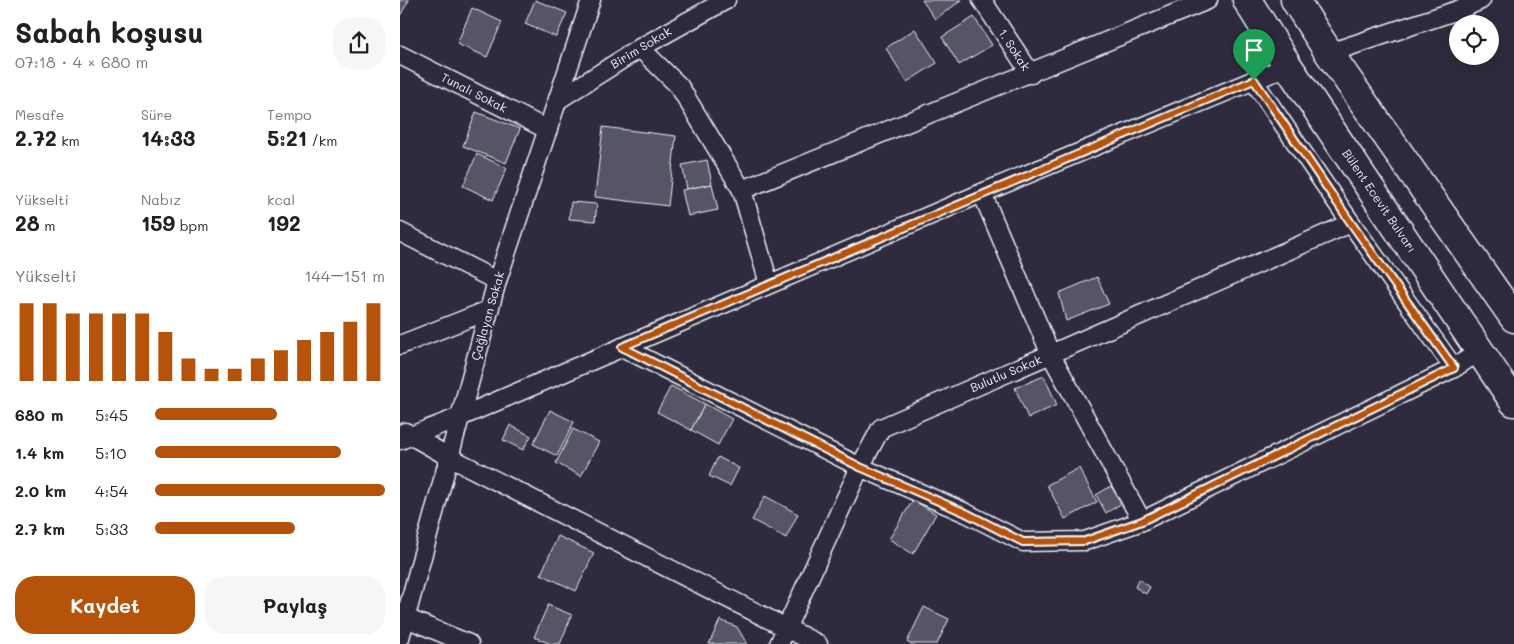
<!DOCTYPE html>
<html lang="tr">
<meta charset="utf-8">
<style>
:root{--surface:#fff;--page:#f6f6f6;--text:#202124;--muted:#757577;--accent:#b45309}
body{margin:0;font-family:Mali,sans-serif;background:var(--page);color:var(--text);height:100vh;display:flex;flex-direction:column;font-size:19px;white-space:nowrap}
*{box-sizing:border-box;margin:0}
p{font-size:16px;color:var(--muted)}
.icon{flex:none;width:28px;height:28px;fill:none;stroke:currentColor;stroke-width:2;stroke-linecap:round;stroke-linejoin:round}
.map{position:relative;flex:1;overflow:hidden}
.panel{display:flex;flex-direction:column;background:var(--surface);width:400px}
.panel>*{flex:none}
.fabs{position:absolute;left:1049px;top:15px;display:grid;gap:10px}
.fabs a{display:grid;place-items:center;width:50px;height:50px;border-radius:50%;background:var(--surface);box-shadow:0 5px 20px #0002;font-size:25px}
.pin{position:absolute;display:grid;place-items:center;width:42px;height:42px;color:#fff;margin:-51px -21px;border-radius:50% 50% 50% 0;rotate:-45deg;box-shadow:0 0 5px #0007}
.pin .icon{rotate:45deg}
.round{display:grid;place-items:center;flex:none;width:52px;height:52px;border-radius:20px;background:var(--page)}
.summary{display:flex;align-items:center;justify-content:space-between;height:85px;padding:0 15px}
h1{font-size:28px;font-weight:700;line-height:38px}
.metrics{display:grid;grid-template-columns:repeat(3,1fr);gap:8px;height:85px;padding:5px 15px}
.metrics div{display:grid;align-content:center}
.metrics b{font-size:21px;font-weight:700}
.metrics small{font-size:14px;font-weight:400}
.metrics p{font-size:14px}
.chart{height:140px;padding:10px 15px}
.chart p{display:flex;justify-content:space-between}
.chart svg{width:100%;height:90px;margin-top:5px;stroke:var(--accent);stroke-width:6}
.cta{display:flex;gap:10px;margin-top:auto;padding:10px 15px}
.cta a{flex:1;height:58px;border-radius:20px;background:var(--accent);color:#fff;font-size:20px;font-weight:700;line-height:58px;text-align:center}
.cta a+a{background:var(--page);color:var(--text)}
ul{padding:0 15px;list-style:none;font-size:16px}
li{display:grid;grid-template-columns:80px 60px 1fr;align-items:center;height:38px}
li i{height:12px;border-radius:6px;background:var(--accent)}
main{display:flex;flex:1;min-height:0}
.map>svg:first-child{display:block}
</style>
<main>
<section class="panel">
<div class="summary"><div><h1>Sabah koşusu</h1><p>07:18 · 4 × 680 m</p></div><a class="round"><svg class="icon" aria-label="share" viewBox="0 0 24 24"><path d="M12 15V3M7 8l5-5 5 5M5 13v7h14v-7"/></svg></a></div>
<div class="metrics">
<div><p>Mesafe</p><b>2.72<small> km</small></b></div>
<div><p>Süre</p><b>14:33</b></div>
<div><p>Tempo</p><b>5:21<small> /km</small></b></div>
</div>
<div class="metrics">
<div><p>Yükselti</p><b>28<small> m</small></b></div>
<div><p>Nabız</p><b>159<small> bpm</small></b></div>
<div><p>kcal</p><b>192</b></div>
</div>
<div class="chart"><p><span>Yükselti</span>144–151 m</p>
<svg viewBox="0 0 160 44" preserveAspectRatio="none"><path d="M5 44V6M15 44V6M25 44V11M35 44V11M45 44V11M55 44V11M65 44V20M75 44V33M85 44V38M95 44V38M105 44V33M115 44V29M125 44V24M135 44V20M145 44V15M155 44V6"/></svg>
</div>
<ul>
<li><b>680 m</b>5:45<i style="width:53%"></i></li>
<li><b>1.4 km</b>5:10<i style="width:81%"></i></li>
<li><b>2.0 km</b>4:54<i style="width:100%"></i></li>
<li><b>2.7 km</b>5:33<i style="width:61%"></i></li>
</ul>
<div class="cta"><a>Kaydet</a><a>Paylaş</a></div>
</section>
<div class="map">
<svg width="1114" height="644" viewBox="0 0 1114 644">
<rect width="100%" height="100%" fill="#2f2a3d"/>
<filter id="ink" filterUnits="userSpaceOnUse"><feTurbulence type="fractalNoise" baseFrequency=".02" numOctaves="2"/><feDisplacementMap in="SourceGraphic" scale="10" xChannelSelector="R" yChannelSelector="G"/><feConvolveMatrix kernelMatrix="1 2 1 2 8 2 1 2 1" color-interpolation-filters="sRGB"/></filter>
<g filter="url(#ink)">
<g fill="#575565" stroke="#e8f1f8">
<path d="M0 0H9L0 16Z"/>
<path d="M135 0 167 13 156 37 125 24Z"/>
<path d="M522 0H562L535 19Z"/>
<path d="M72 8 102 22 87 57 57 44Z"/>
<path d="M574 17 592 45 559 65 542 37Z"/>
<path d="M515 29 537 63 507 82 486 48Z"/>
<path d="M76 112 120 129 106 163 63 146Z"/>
<path d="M203 127 276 136 268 206 195 197Z"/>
<path d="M77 154 107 168 93 200 63 186Z"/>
<path d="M307 160 312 184 287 189 282 165Z"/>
<path d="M312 184 318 210 288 216 282 190Z"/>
<path d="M171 202 197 204 195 221 169 219Z"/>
<path d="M697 277 709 304 666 321 659 293Z"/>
<path d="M644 376 657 405 628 418 615 388Z"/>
<path d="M271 386 305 404 291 430 257 412Z"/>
<path d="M305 404 332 419 318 445 291 430Z"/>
<path d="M150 410 174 422 157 456 133 444Z"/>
<path d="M110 425 131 436 123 450 103 440Z"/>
<path d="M173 429 199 442 181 476 156 463Z"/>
<path d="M318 457 339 468 330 486 309 476Z"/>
<path d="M679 468 697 502 665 519 647 485Z"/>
<path d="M711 486 722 503 706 513 696 495Z"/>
<path d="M365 496 398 514 386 538 352 520Z"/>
<path d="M513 500 536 514 513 554 489 539Z"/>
<path d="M158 536 194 553 176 591 141 574Z"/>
<path d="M739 579 750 587 746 594 735 587Z"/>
<path d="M148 605 172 615 160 644H151L134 637Z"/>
<path d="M524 607 549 619 537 644H510L507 642Z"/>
<path d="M320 620 337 627 347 644H309Z"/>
</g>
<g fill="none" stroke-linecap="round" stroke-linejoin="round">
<g stroke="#e8f1f8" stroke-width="21">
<g id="minor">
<path d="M582 0 631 74"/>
<path d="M240 48 279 86 342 190 369 284"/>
<path d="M929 53 1058 10 1081 0"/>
<path d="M0 55 148 130"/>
<path d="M853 80 951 223 1054 368"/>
<path d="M158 100 240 48 326 0"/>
<path d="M342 190 808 0"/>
<path d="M582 193 651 355 742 521"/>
<path d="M0 232 97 281"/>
<path d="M0 345 89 310"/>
<path d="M222 347 460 467 566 513 623 542 685 541 742 521 1054 368 1080 351"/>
<path d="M5 432 49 457 418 644"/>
<path d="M0 440 60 417 582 193 888 66"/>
<path d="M6 618 69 644"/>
<path d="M0 638 97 281 191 0"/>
<path d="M379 644 460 467 481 428 951 223"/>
</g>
</g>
<g stroke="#e8f1f8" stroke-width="31">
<g id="primary">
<path d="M847 0 888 66 1114 402"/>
<path d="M895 0 929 53 1114 318"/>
</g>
</g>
<use href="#minor" stroke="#2f2a3d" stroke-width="18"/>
<use href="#primary" stroke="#2f2a3d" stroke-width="28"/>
</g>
</g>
<g fill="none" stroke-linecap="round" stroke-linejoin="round" filter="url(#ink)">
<g stroke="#fff" stroke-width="10">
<path id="route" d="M854 80 951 223 1054 368 742 521 685 541 623 542 566 513 460 467 222 347Z"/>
</g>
<use href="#route" stroke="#b45309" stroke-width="6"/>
</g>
<g text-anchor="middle" stroke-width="4" stroke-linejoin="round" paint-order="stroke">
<g font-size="12" fill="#e8f1f8" stroke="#2f2a3d">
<text transform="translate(241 48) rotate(-31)" y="4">Birim Sokak</text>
<text transform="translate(614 50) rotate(57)" y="4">1. Sokak</text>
<text transform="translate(74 93) rotate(27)" y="4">Tunalı Sokak</text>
<text transform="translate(979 201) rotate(56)" y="4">Bülent Ecevit Bulvarı</text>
<text transform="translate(88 316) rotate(-74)" y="4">Çağlayan Sokak</text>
<text transform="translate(606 374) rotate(-23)" y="4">Bulutlu Sokak</text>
</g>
</g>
</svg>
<div class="fabs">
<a><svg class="icon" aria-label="locate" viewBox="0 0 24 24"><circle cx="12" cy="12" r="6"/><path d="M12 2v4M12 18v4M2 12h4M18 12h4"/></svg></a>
</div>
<div class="pin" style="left:854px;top:80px;background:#1e9e55"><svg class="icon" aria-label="arrive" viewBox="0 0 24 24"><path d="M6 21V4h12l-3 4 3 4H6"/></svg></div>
</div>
</main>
